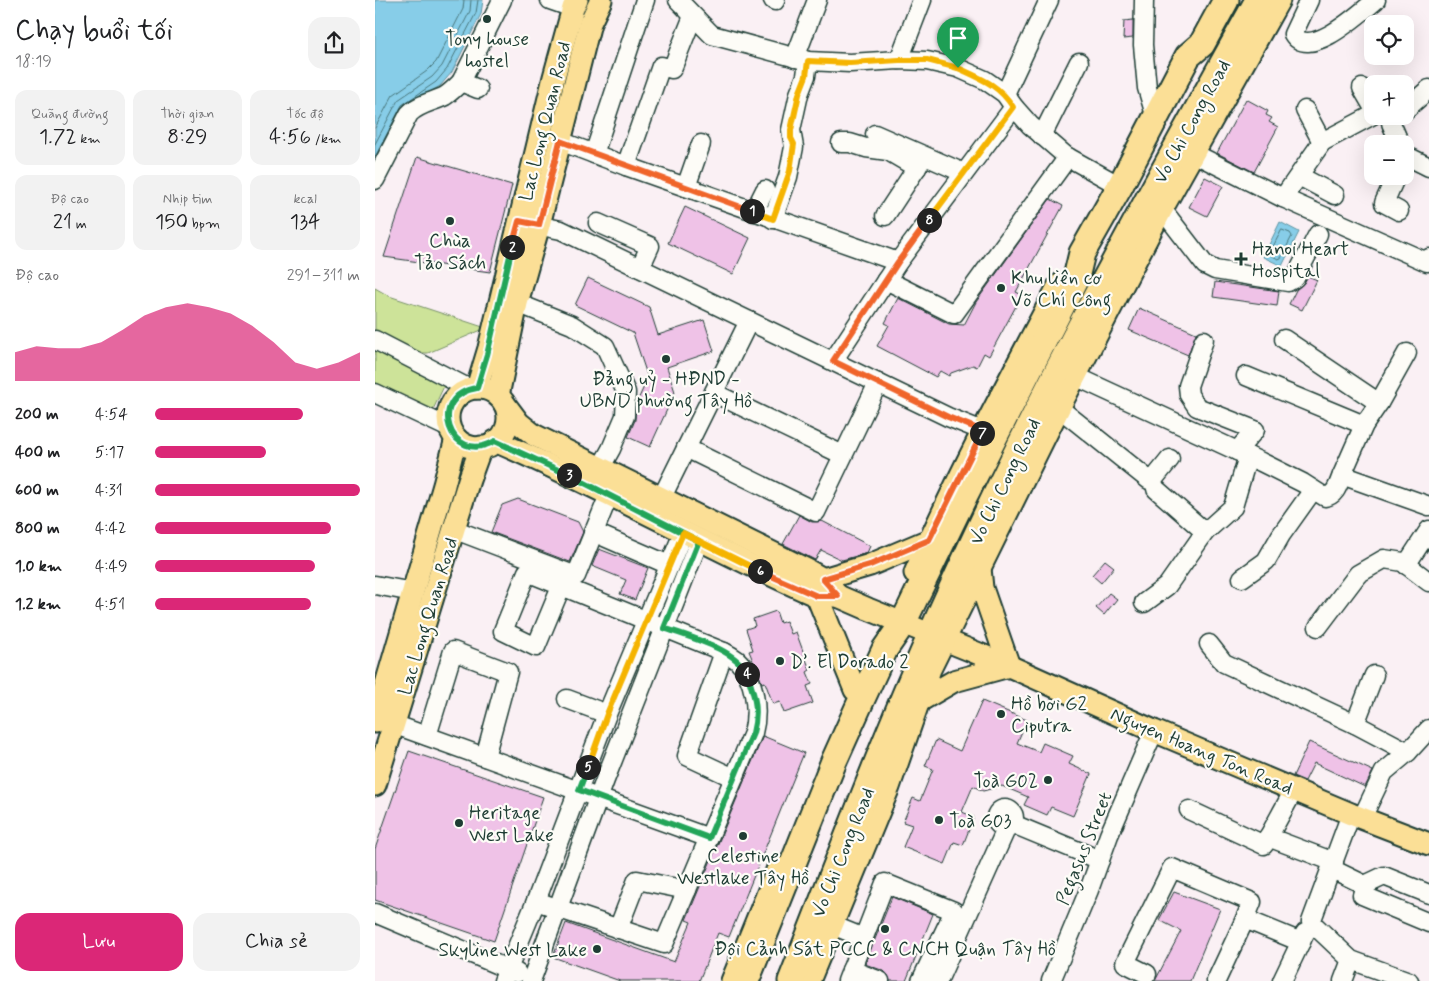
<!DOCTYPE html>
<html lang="vi">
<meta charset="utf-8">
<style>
:root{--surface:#fff;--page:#f2f2f2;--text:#202124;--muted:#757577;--accent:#db2777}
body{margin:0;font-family:Mynerve,sans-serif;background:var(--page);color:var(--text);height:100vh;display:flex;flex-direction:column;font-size:19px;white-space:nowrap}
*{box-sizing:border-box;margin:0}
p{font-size:16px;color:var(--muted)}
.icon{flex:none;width:28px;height:28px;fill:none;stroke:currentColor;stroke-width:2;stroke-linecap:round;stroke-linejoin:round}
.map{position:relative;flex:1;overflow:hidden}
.details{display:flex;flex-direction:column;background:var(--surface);width:375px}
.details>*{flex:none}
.tools{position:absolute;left:989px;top:15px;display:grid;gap:10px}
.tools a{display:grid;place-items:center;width:50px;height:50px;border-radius:10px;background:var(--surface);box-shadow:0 5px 20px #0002;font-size:25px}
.pin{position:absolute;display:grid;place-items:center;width:42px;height:42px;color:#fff;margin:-51px -21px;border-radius:50% 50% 50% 0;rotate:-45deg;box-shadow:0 0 5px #0007}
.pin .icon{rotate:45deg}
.km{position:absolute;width:25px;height:25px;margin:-12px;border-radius:50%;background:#222;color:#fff;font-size:14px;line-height:25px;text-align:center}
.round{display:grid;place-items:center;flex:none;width:52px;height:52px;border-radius:15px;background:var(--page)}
.headline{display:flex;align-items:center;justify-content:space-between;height:85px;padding:0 15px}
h1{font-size:28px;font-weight:600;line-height:38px}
.stats{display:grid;grid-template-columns:repeat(3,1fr);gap:8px;height:85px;padding:5px 15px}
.stats div{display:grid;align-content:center;border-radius:12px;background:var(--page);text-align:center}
.stats b{font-size:21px;font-weight:600}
.stats small{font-size:14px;font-weight:400}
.stats p{font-size:14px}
.chart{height:140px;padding:10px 15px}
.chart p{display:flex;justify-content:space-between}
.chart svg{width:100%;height:90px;margin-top:5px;fill:var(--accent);opacity:.7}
.button{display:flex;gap:10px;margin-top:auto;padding:10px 15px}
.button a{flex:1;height:58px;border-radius:15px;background:var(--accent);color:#fff;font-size:20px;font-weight:600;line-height:58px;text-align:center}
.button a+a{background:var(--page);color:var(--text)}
ul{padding:0 15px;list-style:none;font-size:16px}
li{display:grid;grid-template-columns:80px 60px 1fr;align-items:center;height:38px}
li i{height:12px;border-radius:6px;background:var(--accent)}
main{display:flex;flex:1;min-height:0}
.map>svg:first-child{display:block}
</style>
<main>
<section class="details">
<div class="headline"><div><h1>Chạy buổi tối</h1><p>18:19</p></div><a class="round"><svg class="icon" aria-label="share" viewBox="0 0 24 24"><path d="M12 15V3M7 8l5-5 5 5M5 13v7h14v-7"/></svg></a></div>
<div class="stats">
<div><p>Quãng đường</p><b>1.72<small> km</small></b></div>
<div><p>Thời gian</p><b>8:29</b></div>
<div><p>Tốc độ</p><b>4:56<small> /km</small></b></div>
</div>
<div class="stats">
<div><p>Độ cao</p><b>21<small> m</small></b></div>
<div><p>Nhịp tim</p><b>150<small> bpm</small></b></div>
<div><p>kcal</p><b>134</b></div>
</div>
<div class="chart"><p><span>Độ cao</span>291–311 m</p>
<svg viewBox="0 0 160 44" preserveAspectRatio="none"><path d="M0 44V30L10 27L20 28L30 28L40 25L50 19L60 12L70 8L80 6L90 8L100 11L110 17L120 25L130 35L140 38L150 35L160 30V44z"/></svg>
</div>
<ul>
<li><b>200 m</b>4:54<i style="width:72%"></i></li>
<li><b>400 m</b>5:17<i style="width:54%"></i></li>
<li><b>600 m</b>4:31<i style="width:100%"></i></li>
<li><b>800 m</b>4:42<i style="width:86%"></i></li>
<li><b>1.0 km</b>4:49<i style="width:78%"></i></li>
<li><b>1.2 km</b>4:51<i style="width:76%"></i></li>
</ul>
<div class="button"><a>Lưu</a><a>Chia sẻ</a></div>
</section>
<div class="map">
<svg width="1054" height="981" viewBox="0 0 1054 981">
<rect width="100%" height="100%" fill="#faf0f4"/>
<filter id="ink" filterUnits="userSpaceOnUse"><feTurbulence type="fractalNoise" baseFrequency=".02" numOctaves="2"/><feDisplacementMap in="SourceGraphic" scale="10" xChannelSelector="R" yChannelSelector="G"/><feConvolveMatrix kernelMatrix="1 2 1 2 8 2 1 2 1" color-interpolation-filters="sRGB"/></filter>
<g filter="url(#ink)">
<g fill="#cde399" stroke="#769066">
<path d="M0 288 14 296 111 328 53 353H47L0 332Z"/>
<path d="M0 349 70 384 56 414 0 388Z"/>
</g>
<g fill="#87cde8" stroke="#5d93a0">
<path d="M0 0H108L106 14 77 72 65 86 41 100 0 168Z"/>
<path d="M905 222 924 232 907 266 888 257Z"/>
</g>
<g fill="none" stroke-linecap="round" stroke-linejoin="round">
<g stroke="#49777c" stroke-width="1">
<path d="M0 128 18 95 52 71 61 62 88 9 89 0"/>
<path d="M0 144 23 100 57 77 67 66 95 11 96 0"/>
<path d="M0 157 27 105 61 82 72 69 101 13 103 0"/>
<path d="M907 230 915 233 917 236 906 258 903 259 896 255 895 253Z"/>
</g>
</g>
<g fill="#efc2e7" stroke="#1f3d34">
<path d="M758 20V38L748 39 749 21Z"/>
<path d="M871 99 893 111 891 115 897 118 894 122 903 127 879 172 842 153Z"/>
<path d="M42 157 137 185 115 272 9 257Z"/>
<path d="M830 177 848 186 832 216 814 207Z"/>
<path d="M675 199 688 206 641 292 647 295 614 356 609 353 602 367 598 365 576 373 574 376 565 371 561 377 502 346 514 325 510 323 523 298 574 324 589 325 601 302Z"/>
<path d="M310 207 375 238 358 274 293 243Z"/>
<path d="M933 276 942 280 927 310 914 304 921 290 929 283Z"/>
<path d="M213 278 274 307 283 335 329 320 339 351 292 367 300 392 275 447 253 437 260 420 261 404 273 378 258 333 200 305Z"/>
<path d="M840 282 904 291 902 306 838 297Z"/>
<path d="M764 308 821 333 813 355 754 330Z"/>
<path d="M143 499 203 522 208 532 195 562 116 532 127 505Z"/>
<path d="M424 515 437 522 447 521 495 546 492 553 467 560 446 550 440 560 408 544Z"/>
<path d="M224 549 273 568 260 600 245 594 251 580 217 566Z"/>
<path d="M730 560 739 567 726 583 717 575Z"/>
<path d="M734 593 742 599 729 615 721 608Z"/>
<path d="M401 611 405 623 411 621 416 634 421 632 435 670 432 672 437 684 432 686 438 703 409 713 405 702 398 704 390 682 387 683 374 651 378 650 371 629 380 626 378 619Z"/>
<path d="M607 701 652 720 642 743 664 752 668 743 698 756 694 764 716 774 698 816 676 807 672 815 649 805 653 797 627 786 608 791 598 786 587 812 599 817 588 845 579 842 570 864 528 847 537 825 528 822 538 798 545 801 558 769 550 766 561 740 585 751Z"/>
<path d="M388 736 429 753 354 937 343 933 324 981H245L178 957 191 923 299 962 316 922 311 920Z"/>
<path d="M934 742 998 771 990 787 939 763 930 781 918 776Z"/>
<path d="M34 751 168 797 119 941 0 900V849Z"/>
<path d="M799 892 845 909 815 981H780L806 931 784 920Z"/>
<path d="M517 897 558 914 531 981H515L513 975 509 971 490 964Z"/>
</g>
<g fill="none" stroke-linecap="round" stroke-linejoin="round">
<g stroke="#1f3d34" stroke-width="21">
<g id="minor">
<path d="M175 0 198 8"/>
<path d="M303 0 337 35 433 61 475 63 524 60 552 61 583 68 610 80 630 94 639 107 655 125 691 156 745 186"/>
<path d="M398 0 400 1"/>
<path d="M769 0 768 45 772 88 781 118"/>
<path d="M934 0 918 34C934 61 986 12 1001 0"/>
<path d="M420 58 442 0"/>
<path d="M524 60 547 0"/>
<path d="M86 82 103 89"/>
<path d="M987 88 998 107"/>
<path d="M630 94 674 0"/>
<path d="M930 110 947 142"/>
<path d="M1030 110 1054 89"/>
<path d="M1016 123 1025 144"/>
<path d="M500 134 589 173"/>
<path d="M667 136 704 62"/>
<path d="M185 141 251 166 523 262"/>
<path d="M466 143H475L491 148 513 151 542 168"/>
<path d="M818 153 908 198 947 142 998 115"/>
<path d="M219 154 270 0"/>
<path d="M1030 155 1054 167"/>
<path d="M251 166 286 66 297 69 318 16"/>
<path d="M924 176 960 195"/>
<path d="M1021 176 1009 203 1024 211"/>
<path d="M0 180 34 114C43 104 58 102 70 96 76 92 81 87 86 82L127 0"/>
<path d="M311 187 326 144"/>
<path d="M908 198 1052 262 1054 258"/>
<path d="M787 209 830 265 840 270 913 282 920 278 943 234"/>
<path d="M379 212 390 190"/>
<path d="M510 216 548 158"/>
<path d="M398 219 413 177 419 147 416 130 424 94 431 76 433 61"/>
<path d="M151 223 186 230 573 417 608 431"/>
<path d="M223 223 275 246 265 268"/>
<path d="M511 280 579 314 693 157"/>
<path d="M142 303 197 325 230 346 251 392 250 416 236 449 226 467"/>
<path d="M909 339 1004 403"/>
<path d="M0 340 95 389"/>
<path d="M829 340 813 386 814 395 822 407 880 430 862 451"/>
<path d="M458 361 523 262 639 107"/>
<path d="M700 376 886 462 928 483 950 497C961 495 963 485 967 475L1054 506"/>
<path d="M871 376 989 425"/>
<path d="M0 393 74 428"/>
<path d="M339 393 468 455"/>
<path d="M684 408 774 480H778L795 459"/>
<path d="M311 448 441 512 503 383"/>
<path d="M967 475 989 425 1004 403 1032 353"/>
<path d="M781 489 830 532"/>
<path d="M286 499 374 321"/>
<path d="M78 529 201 576 234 495"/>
<path d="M218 532 294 565"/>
<path d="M1031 565 1054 530"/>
<path d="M867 578 891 561 906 535 938 490"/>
<path d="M0 585 38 592"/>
<path d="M769 603 792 586 830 532 858 507 873 456"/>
<path d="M943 627 983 574 1009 559 1028 562 1054 582"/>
<path d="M834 644 849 663 980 724 1033 752"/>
<path d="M349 652 312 756 359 778"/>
<path d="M192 699 232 714"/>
<path d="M18 724 334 838"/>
<path d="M980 724 999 675"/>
<path d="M52 736 78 651 133 672 110 757"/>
<circle cx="630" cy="818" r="9"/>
<path d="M814 810 889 845 919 790"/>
<path d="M976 814 936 922 976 960 1034 981"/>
<path d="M987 818 1009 772 1033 752 1054 729"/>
<path d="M638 824 725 860"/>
<path d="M893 837 959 862"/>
<path d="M957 869 990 885 987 895 1054 923"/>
<path d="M990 885 1009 876 1054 894"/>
<path d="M161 901 289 944 378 733C384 711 380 677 362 660 358 657 353 654 349 652L152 572 128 631 161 647 186 587"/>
<path d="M0 913 142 973"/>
<path d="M457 925 489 938"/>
<path d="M243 929 262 880 312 890"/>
<path d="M476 970 505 981"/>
<path d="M772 974 750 963 797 868 877 902 870 919"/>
<path d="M128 981 161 901 232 714 308 533"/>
<path d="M156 981 230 780 324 541"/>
<path d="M472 981 510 883 579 911 546 981"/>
<path d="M563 981 632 827"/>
<path d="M676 981 714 890 734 835 779 731"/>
<path d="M841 981 870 919 926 942"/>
<path d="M907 981 930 933"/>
<path d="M968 981 976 960"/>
</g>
</g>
<g stroke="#1f3d34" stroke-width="25">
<g id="major">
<path d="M102 388 114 348 179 77 198 8 202 0"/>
<circle cx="103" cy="418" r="30"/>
<path d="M123 396 142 303 164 225 215 23 226 0"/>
<path d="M129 403 144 423 159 435 432 570 448 579 463 596"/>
<path d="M120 441C230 488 333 548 442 596H463L493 609 634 666 779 731 976 814 1054 844"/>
<path d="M605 568 607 588 634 666"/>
<path d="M540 573C583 475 634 380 684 285"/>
<path d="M448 579 495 565 554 540"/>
<path d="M442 596 480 690"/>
<path d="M543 702 579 681 634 666"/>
<path d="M0 722 69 485 81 438"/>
<path d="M0 785 94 480 106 447"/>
<path d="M357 981 403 868"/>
<path d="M434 981 514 787 555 669 684 408 787 209 904 0"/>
</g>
</g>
<g stroke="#1f3d34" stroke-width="29">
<g id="highway">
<path d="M371 981 459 761 486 701 510 649 528 623 590 495 701 278 707 253 745 186 813 56 827 44 851 0"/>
<path d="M416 981C466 854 514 726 571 601 664 395 773 197 883 0"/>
</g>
</g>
<use href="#minor" stroke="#fdfcf7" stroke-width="18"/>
<use href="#major" stroke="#fbdf96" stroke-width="21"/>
<use href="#highway" stroke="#fbdf96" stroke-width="25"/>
</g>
</g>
<g fill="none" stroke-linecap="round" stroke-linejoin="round" filter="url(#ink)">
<g stroke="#fff" stroke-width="10">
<path id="split-1" d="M377 211 398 219 415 171 419 144 416 138V130L424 94 431 76 433 61 475 63 524 60H552L583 68"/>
</g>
<g stroke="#fff" stroke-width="10">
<path id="split-2" d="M137 247 144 221 164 225 185 141 377 211"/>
</g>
<g stroke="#fff" stroke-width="10">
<path id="split-3" d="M137 247 112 355 102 388C51 395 74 467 120 441L194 475"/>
</g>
<g stroke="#fff" stroke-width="10">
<path id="split-4" d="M194 475 324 541 289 628C313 637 362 649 372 674"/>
</g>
<g stroke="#fff" stroke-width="10">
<path id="split-5" d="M213 767 204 790 334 838 378 733C384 710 380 696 372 674"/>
</g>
<g stroke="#fff" stroke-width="10">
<path id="split-6" d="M213 767 232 714 308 533 385 571"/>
</g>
<g stroke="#fff" stroke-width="10">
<path id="split-7" d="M385 571 442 596H463L448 579 495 565 554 540 607 433"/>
</g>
<g stroke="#fff" stroke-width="10">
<path id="split-8" d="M554 220 523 262 458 361 573 417 608 431 607 433"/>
</g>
<g stroke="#fff" stroke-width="10">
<path id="split-9" d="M554 220 638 107C624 85 607 79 583 68"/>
</g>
<use href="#split-1" stroke="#f5b400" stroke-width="6"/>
<use href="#split-2" stroke="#f0652b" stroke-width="6"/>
<use href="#split-3" stroke="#22a559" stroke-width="6"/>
<use href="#split-4" stroke="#22a559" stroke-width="6"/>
<use href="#split-5" stroke="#22a559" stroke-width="6"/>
<use href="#split-6" stroke="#f5b400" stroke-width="6"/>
<use href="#split-7" stroke="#f0652b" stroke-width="6"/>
<use href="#split-8" stroke="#f0652b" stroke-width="6"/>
<use href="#split-9" stroke="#f5b400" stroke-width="6"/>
</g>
<g fill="#1f3d34" stroke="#fdfcf7" stroke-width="2">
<circle cx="112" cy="19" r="5"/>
<circle cx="75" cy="221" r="5"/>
<path d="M863.5 251.5h5v5h5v5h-5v5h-5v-5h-5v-5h5z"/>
<circle cx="626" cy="288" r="5"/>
<circle cx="291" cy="359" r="5"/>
<circle cx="405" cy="661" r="5"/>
<circle cx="626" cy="714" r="5"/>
<circle cx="673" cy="780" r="5"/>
<circle cx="564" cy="820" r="5"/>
<circle cx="84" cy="823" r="5"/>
<circle cx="368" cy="836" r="5"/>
<circle cx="510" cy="929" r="5"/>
<circle cx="222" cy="949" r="5"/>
</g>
<g text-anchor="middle" stroke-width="4.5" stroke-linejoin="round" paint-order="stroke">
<g font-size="19" fill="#1f3d34" stroke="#fdfcf7" text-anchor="start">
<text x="112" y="45" text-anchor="middle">Tony house<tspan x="112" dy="22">hostel</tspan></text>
<text x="75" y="247" text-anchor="middle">Chùa<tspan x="75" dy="22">Tảo Sách</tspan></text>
<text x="877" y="255">Hanoi Heart<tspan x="877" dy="22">Hospital</tspan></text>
<text x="636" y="284">Khu liên cơ<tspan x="636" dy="22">Võ Chí Công</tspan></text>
<text x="291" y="385" text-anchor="middle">Đảng uỷ - HĐND -<tspan x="291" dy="22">UBND phường Tây Hồ</tspan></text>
<text x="415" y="668">D’. El Dorado 2</text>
<text x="636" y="710">Hồ bơi G2<tspan x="636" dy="22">Ciputra</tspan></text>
<text x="663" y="787" text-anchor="end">Toà G02</text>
<text x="94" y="819">Heritage<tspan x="94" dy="22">West Lake</tspan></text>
<text x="574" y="827">Toà G03</text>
<text x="368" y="862" text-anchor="middle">Celestine<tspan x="368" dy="22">Westlake Tây Hồ</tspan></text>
<text x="510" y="955" text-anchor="middle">Đội Cảnh Sát PCCC &amp; CNCH Quận Tây Hồ</text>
<text x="212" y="956" text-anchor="end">Skyline West Lake</text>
</g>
<g font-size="19" fill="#1f3d34" stroke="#fdfcf7">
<text transform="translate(169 121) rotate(-76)" y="7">Lac Long Quan Road</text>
<text transform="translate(816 121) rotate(-61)" y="7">Vo Chi Cong Road</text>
<text transform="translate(629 481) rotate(-64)" y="7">Vo Chi Cong Road</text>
<text transform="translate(52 616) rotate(-73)" y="7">Lac Long Quan Road</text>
<text transform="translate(827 750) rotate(23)" y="7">Nguyen Hoang Ton Road</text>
<text transform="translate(708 848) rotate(-68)" y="7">Pegasus Street</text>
<text transform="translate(467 852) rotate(-68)" y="7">Vo Chi Cong Road</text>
</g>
</g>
</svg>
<div class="tools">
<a><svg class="icon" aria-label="locate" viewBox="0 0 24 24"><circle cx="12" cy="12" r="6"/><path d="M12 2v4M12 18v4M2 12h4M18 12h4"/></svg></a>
<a>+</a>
<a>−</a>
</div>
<div class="pin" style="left:583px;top:68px;background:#1e9e55"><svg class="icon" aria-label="arrive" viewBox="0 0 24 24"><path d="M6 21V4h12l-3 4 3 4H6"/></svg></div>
<b class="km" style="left:377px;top:211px">1</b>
<b class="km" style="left:137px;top:247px">2</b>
<b class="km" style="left:194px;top:475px">3</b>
<b class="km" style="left:372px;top:674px">4</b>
<b class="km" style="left:213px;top:767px">5</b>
<b class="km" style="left:385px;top:571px">6</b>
<b class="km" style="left:607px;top:433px">7</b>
<b class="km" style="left:554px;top:220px">8</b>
</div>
</main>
